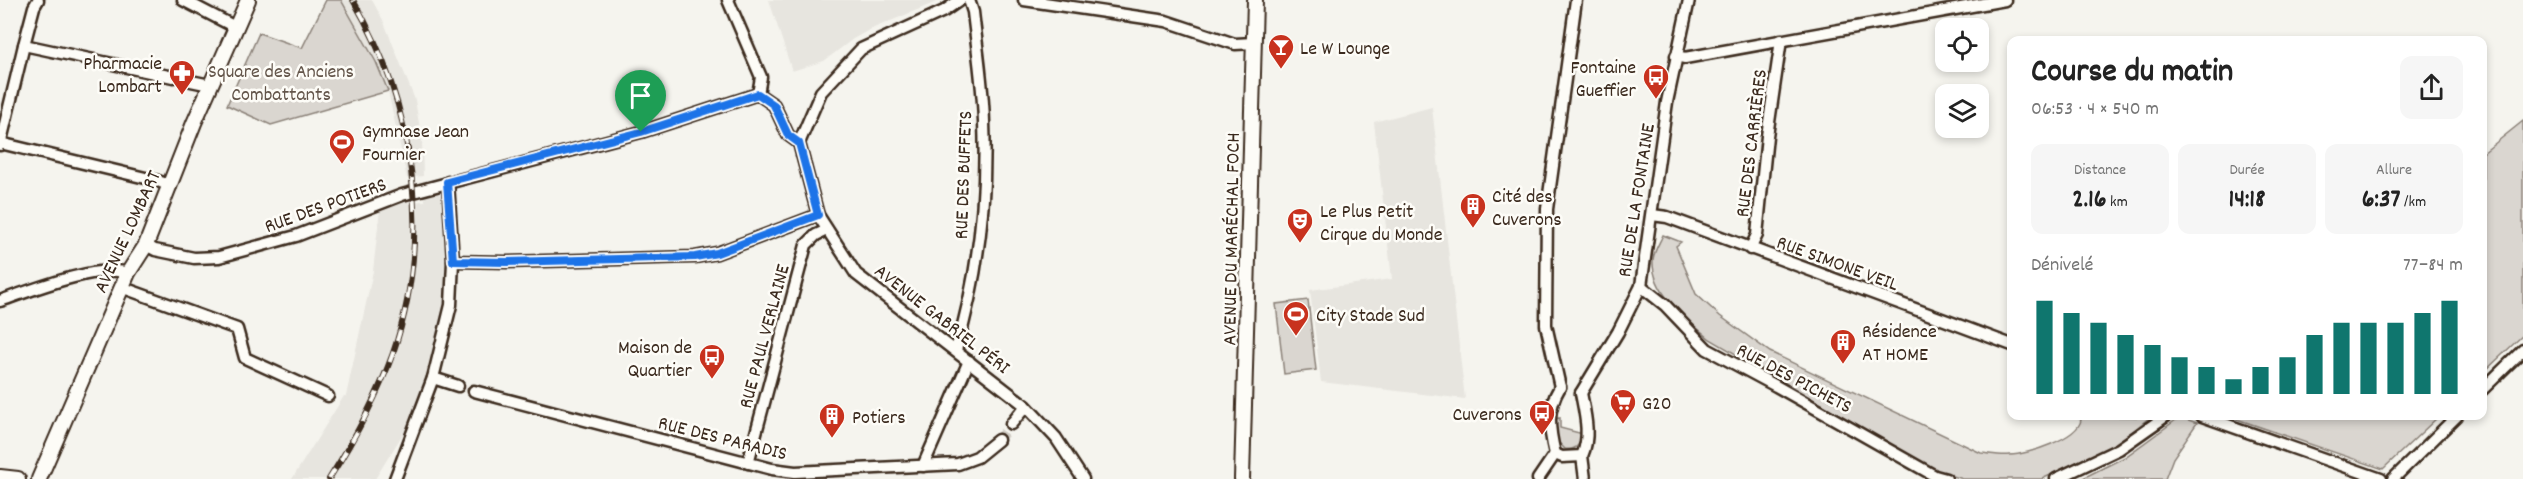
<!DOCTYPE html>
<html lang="fr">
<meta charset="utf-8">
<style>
:root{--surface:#fff;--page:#f6f6f6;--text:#222;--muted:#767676;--accent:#0f766e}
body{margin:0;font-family:Dekko,sans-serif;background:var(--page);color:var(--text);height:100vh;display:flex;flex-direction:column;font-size:22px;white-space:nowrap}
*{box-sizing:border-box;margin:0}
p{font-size:20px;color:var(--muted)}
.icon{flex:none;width:33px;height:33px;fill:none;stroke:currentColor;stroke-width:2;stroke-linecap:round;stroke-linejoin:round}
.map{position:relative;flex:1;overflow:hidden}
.details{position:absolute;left:2007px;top:36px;width:480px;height:384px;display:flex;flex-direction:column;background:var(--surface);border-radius:12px;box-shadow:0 3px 9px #0003}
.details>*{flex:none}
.buttons{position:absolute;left:1935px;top:18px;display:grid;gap:12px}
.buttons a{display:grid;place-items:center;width:54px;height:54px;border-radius:12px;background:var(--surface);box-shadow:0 3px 9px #0003;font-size:30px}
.pin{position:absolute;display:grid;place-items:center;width:51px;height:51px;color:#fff;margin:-62px -26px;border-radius:50% 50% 50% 0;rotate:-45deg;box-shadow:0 0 6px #0007}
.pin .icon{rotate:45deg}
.round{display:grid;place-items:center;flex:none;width:63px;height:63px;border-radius:12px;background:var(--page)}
.summary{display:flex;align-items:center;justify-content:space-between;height:102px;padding:0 24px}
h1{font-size:33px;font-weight:700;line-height:45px}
.figures{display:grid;grid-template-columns:repeat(3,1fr);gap:9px;height:102px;padding:6px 24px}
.figures div{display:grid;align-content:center;border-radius:12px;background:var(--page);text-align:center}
.figures b{font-size:26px;font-weight:700}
.figures small{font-size:16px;font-weight:400}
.figures p{font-size:16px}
.chart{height:168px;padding:12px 24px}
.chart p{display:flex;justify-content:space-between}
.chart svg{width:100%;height:108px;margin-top:6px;stroke:var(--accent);stroke-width:6}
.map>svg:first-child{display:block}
</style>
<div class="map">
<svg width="2523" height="479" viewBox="0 0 2523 479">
<rect width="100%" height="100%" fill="#f5f4ee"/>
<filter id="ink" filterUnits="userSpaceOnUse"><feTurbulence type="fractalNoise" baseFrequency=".0167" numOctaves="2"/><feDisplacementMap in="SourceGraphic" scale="12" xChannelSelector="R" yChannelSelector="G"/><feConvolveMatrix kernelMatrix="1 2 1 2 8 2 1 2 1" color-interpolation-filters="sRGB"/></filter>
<g filter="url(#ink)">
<g fill="#e7e5df">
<path d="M341 0H372L383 20 415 100 422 141 423 176 407 178 388 91 376 62Z"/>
<path d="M769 0H941L869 30 853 39 824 61 792 71Z"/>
<path d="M1432 107 1465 399 1321 382 1310 290 1392 279 1374 122Z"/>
<path d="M444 193 446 297 427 375 409 424 375 479H292L344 396H346L373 271 380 209 409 200V202L425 201V196Z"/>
</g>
<g fill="#dad6d0" stroke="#8a8077" stroke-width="1.5">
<path d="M326 0H341L376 62 388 91 271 125 227 105 259 33 302 48Z"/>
<path d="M2523 121V335L2483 373V153Z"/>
<path d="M1663 235 1681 242 1676 246 1696 294 1720 316 1770 352 1981 453C1991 454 2001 456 2010 455 2027 455 2078 438 2081 420L2075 416 2150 417 2117 444 2042 479H1963L1936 471 1710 339C1688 320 1652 294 1653 261 1653 252 1659 244 1663 235Z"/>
<path d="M1308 300 1316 370 1284 374 1276 304Z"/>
<path d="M2228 416H2439L2383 469Z"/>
<path d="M2180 417 2197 423 2173 458 2165 479H2081L2125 457Z"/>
<path d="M1560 418V428L1583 434C1581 444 1576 451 1565 449L1555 439 1554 419Z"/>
</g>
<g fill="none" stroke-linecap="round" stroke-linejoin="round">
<g stroke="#d0ccc4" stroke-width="10" stroke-dasharray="10 5" stroke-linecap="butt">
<path d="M173 77 191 81"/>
<path d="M998 440 1011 424"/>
</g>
<g stroke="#3b2a1e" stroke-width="15">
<g id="minor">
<path d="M183 0 235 27"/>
<path d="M728 0 761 77 758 94"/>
<path d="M960 0 944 11 861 49 821 92 799 143 818 215 856 274 1026 406 1056 438 1083 479"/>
<path d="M1024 0 1166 21 1235 44 1254 43"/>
<path d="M24 45 173 77"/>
<path d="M1676 56 1685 58 2005 0"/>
<path d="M191 81 210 85"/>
<path d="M758 94 774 105 788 135 799 143"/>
<path d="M0 143 158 181 171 186"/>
<path d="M0 145 24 45 34 7 38 0"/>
<path d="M1652 215 1667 217 2012 345"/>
<path d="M146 245 155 250 194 258 219 257 296 236 402 195 641 132 758 94"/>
<path d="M1750 249 1757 235 1767 136 1781 40"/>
<path d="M453 261 506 262 695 257 717 253 818 215"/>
<path d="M1641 286 1665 305 1707 349 1776 386 1935 476 1946 479"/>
<path d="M121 287 237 329 245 358 328 396"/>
<path d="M0 301C29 291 100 263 128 273"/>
<path d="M956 350C978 277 987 198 984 122 983 85 977 48 973 12L969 0"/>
<path d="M433 378 458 386"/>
<path d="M1560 387 1546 325 1547 209 1576 0"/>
<path d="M2482 390 2523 350"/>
<path d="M474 391 772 469 795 472 958 464 977 457 998 440"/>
<path d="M1581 393 1618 332 1641 286 1667 102 1689 0"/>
<path d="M2202 416 2381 479"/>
<path d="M1011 424 1026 406"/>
<path d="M1555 454 1562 457 1582 456C1591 436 1585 414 1581 393"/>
<path d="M1555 454C1549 429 1546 410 1560 387"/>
<path d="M1582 456 1585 479"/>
<path d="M748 463 806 245 816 235 827 230"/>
<path d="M923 466 969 361"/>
<path d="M395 479 433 378 451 305 453 261 448 182"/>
<path d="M1538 479 1555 454"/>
<path d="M2056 479 2119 449 2166 416"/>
<path d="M2393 479 2457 416"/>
</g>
</g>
<g stroke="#3b2a1e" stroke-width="18">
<g id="major">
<path d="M0 477 18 479"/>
<path d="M39 479 128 273 146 245 194 123 248 0"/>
<path d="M1242 479 1255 0"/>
</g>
</g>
<use href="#minor" stroke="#fdfcf7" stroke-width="10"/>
<use href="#major" stroke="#fdfcf7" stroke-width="14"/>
<g stroke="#3b2a1e" stroke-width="6">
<path id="rail" d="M329 479C355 438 377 398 393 353 433 237 415 105 353 0"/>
</g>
<use href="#rail" stroke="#fdfcf7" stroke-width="4" stroke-dasharray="11" stroke-linecap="butt"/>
</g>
</g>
<g fill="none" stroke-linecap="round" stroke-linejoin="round" filter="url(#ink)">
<g stroke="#fff" stroke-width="12">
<path id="route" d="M758 94 774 105 788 135 799 143 818 215 717 253 695 257 506 262 453 261 447 182 641 132Z"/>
</g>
<use href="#route" stroke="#1a73e8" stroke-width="8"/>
</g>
<defs>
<g id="bar-pin" transform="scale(1.35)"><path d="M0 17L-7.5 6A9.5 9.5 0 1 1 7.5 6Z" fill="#c8321e" stroke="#fdfcf7"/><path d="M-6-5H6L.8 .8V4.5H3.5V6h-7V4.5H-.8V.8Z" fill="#fff"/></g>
<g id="pharmacy-pin" transform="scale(1.35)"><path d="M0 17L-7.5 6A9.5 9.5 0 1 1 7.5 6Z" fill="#c8321e" stroke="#fdfcf7"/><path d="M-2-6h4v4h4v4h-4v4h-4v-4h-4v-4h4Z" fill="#fff"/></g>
<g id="bus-pin" transform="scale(1.35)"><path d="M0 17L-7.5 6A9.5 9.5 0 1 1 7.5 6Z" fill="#c8321e" stroke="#fdfcf7"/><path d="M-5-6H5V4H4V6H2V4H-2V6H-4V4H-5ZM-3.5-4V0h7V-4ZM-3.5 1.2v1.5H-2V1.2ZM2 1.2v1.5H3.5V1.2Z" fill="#fff"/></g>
<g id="stadium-pin" transform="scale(1.35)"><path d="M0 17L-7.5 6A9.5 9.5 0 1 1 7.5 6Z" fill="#c8321e" stroke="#fdfcf7"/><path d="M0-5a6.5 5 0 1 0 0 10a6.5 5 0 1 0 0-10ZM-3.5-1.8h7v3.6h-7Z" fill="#fff"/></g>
<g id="building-pin" transform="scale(1.35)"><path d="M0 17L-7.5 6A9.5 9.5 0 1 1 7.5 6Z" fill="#c8321e" stroke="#fdfcf7"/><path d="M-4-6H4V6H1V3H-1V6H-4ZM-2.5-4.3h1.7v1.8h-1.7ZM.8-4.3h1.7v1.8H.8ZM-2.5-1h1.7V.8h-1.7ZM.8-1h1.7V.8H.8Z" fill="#fff"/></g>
<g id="theatre-pin" transform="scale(1.35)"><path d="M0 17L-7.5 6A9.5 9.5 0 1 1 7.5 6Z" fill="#c8321e" stroke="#fdfcf7"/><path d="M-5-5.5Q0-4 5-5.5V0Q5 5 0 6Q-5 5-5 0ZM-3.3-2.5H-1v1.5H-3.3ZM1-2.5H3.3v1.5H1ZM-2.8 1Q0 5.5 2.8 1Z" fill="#fff"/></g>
<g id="supermarket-pin" transform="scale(1.35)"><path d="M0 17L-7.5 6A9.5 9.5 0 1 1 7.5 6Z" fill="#c8321e" stroke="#fdfcf7"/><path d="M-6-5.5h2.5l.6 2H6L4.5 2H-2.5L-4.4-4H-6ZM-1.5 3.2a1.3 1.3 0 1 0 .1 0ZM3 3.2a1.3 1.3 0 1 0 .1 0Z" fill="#fff"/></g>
</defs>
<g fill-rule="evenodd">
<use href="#bar-pin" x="1281" y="47"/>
<use href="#pharmacy-pin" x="182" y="73"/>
<use href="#bus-pin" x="1656" y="77"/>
<use href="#stadium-pin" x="342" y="142"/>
<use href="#building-pin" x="1473" y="206"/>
<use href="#theatre-pin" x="1300" y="221"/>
<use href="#stadium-pin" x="1296" y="314"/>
<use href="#building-pin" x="1843" y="342"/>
<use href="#bus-pin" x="712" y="357"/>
<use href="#supermarket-pin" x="1623" y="402"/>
<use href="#bus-pin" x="1542" y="413"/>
<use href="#building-pin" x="832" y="416"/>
</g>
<g text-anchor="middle" stroke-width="5" stroke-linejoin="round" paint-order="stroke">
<g font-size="20" fill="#3b2a1e" stroke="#fdfcf7" text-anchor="start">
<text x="1300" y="54">Le W Lounge</text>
<text x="162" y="69" text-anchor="end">Pharmacie<tspan x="162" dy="23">Lombart</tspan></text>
<text x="1636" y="73" text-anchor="end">Fontaine<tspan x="1636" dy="23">Gueffier</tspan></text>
<text x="362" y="137">Gymnase Jean<tspan x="362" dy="23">Fournier</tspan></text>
<text x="1492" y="202">Cité des<tspan x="1492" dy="23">Cuverons</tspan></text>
<text x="1320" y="217">Le Plus Petit<tspan x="1320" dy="23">Cirque du Monde</tspan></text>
<text x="1316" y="321">City Stade Sud</text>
<text x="1862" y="337">Résidence<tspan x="1862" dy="23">AT HOME</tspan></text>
<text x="692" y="353" text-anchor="end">Maison de<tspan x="692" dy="23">Quartier</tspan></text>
<text x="1642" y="409">G20</text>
<text x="1522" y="420" text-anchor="end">Cuverons</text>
<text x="852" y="423">Potiers</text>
</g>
<g font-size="20" fill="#63554a" stroke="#fdfcf7">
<text x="281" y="77">Square des Anciens<tspan x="281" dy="23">Combattants</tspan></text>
</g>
<g font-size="20" fill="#3b2a1e" stroke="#fdfcf7">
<text transform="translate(1750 143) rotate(-83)" y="7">RUE DES CARRIÈRES</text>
<text transform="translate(962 175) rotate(-88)" y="7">RUE DES BUFFETS</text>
<text transform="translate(1635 200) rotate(-81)" y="7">RUE DE LA FONTAINE</text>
<text transform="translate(325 204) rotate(-20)" y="7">RUE DES POTIERS</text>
<text transform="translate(126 231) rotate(-65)" y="7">AVENUE LOMBART</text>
<text transform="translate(1230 239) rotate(-89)" y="7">AVENUE DU MARÉCHAL FOCH</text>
<text transform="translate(1838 262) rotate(20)" y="7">RUE SIMONE VEIL</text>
<text transform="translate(943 318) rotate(38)" y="7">AVENUE GABRIEL PÉRI</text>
<text transform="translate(763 336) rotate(-75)" y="7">RUE PAUL VERLAINE</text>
<text transform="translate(1795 377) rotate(28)" y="7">RUE DES PICHETS</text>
<text transform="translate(723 437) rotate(14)" y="7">RUE DES PARADIS</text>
</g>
</g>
</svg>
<div class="buttons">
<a><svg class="icon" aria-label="locate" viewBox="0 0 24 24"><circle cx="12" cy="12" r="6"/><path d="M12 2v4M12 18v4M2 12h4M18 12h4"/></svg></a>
<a><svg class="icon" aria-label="layers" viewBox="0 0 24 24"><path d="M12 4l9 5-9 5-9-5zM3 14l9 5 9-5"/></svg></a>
</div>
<div class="pin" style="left:641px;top:132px;background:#1e9e55"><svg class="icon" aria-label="arrive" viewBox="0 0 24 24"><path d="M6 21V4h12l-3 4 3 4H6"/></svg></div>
<section class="details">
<div class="summary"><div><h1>Course du matin</h1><p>06:53 · 4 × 540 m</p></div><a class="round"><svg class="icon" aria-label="share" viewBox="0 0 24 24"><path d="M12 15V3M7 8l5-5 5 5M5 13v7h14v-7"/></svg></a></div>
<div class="figures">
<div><p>Distance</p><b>2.16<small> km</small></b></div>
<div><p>Durée</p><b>14:18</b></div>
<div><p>Allure</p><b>6:37<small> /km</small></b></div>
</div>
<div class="chart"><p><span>Dénivelé</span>77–84 m</p>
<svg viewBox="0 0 160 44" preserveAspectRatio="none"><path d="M5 44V6M15 44V11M25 44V15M35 44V20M45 44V24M55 44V29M65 44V33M75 44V38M85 44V33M95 44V29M105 44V20M115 44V15M125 44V15M135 44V15M145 44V11M155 44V6"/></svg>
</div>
</section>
</div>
